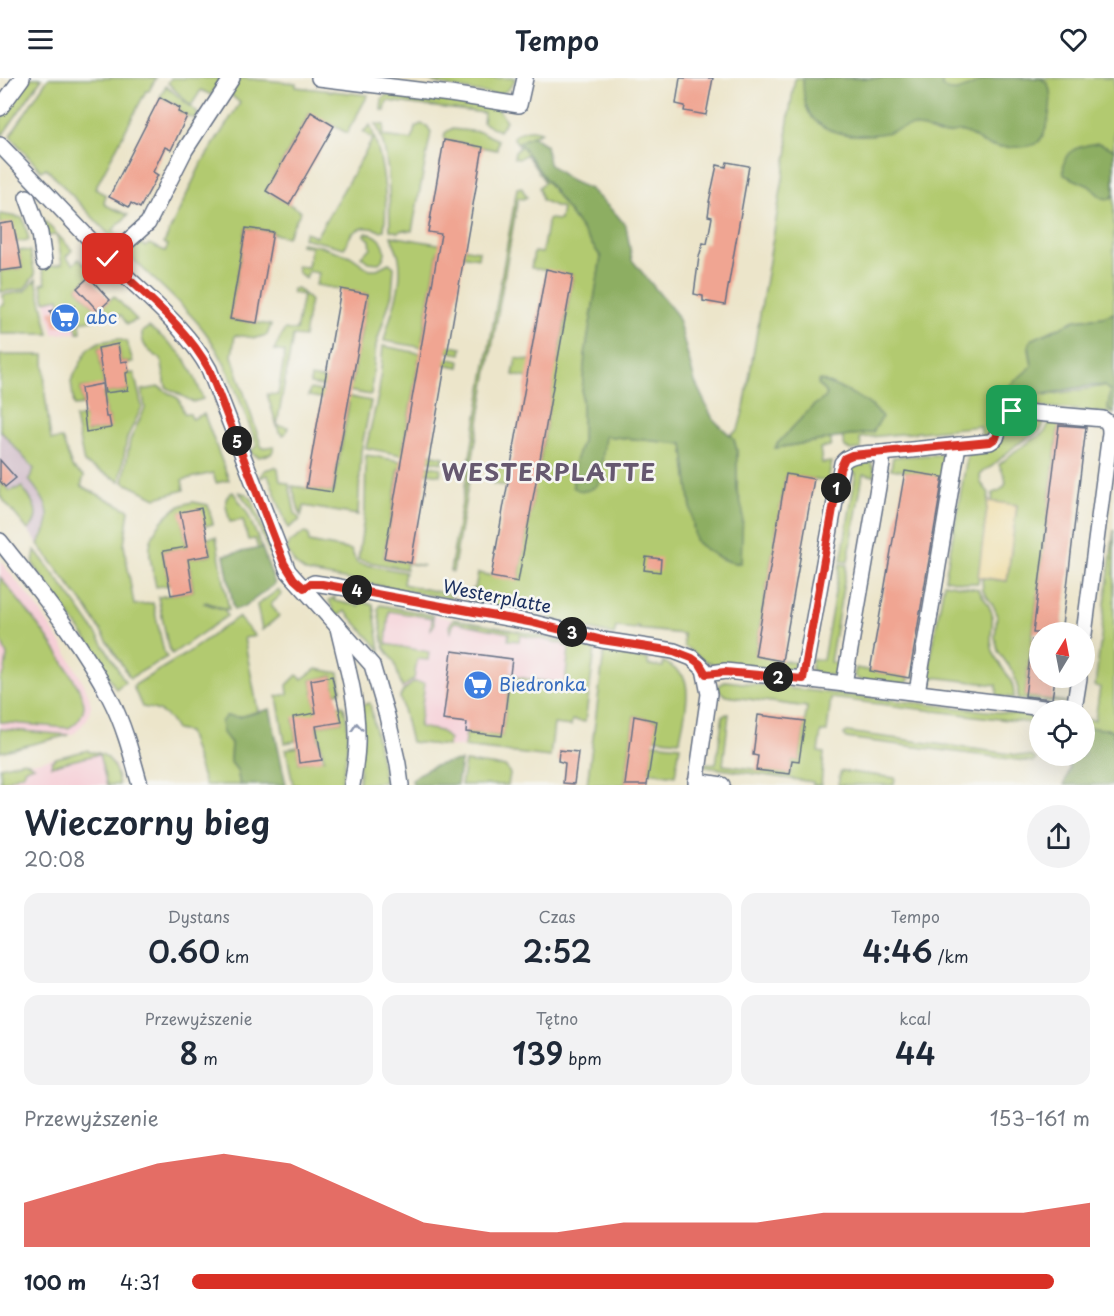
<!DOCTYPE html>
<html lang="pl">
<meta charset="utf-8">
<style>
:root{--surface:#fff;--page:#f2f2f3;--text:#1f2937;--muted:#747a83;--accent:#d93025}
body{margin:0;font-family:"Playpen Sans",sans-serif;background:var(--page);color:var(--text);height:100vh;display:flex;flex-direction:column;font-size:22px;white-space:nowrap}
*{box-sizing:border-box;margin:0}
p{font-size:20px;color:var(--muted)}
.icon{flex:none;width:33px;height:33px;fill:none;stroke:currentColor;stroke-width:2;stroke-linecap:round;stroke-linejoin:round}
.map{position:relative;height:707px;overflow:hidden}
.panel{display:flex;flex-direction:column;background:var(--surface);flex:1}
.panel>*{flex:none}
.needle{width:39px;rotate:10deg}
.controls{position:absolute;left:1029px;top:544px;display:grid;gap:12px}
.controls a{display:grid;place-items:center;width:66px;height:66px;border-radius:50%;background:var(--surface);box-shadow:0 6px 24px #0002;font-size:30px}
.pin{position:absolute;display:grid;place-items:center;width:51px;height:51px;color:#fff;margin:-26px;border-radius:12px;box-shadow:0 3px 9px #0006}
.km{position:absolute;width:30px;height:30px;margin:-15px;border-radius:50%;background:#222;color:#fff;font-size:16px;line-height:30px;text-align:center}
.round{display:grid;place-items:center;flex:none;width:63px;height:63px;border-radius:32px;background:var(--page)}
.summary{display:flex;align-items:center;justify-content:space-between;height:102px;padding:0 24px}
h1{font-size:33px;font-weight:600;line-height:45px}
.figures{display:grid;grid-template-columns:repeat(3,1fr);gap:9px;height:102px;padding:6px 24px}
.figures div{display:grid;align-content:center;border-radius:15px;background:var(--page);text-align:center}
.figures b{font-size:30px;font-weight:600}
.figures small{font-size:16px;font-weight:400}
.figures p{font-size:16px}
.chart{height:168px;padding:12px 24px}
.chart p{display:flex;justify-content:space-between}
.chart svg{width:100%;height:108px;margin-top:6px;fill:var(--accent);opacity:.7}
ul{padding:0 24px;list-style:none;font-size:20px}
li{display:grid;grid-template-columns:96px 72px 1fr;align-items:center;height:45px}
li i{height:15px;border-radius:8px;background:var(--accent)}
header{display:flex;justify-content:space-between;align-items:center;height:78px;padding:0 24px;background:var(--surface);font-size:27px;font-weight:600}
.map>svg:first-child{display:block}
</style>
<header><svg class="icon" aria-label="menu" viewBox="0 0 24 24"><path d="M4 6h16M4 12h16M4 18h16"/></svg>Tempo<svg class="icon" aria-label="heart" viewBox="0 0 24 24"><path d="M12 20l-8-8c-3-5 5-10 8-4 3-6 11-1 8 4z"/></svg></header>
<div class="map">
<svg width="1114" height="707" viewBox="0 0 1114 707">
<rect width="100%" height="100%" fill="#f6f6f2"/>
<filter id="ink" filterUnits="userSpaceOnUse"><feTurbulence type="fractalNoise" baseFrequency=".0167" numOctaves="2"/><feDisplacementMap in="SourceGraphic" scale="12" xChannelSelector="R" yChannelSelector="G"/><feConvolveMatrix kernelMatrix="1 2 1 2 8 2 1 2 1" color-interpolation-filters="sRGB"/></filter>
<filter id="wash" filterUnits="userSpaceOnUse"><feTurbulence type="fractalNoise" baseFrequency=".008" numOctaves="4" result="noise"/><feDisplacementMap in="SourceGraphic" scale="24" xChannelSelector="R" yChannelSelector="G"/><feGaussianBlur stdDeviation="1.35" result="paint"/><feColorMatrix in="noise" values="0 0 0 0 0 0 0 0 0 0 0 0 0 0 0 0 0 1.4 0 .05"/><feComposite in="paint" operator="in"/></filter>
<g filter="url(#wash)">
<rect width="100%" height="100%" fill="#ece5ca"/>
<g fill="#f6cfd7">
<path d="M60 220 61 230 78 227 81 243 76 247 77 255 53 256 45 223Z"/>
<path d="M0 483 33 523 66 573 84 606 89 618 91 628 87 641 76 654 68 658 0 674Z"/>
<path d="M380 527 543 558 595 572 585 644 572 642 571 648 554 646 550 679 411 664 400 619 403 613 394 583 384 569 378 531Z"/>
<path d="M88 672 89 674 100 675 111 682 116 689 119 707H0V689L24 683 32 685Z"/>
</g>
<path fill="#d1bdc9" d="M0 352 34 391 30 402 46 422 48 429V442L38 466 28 452 32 449 10 413 0 403Z"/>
<g fill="#b2ca6f" stroke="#667c66" stroke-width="1.5">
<path d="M31 0H42L2 58 0 43 2 38Z"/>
<path d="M48 0H156L149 13H146L95 111 106 117 104 124 105 127 128 137 113 152 119 159 116 164 46 90 41 93 10 58Z"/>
<path d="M171 0H219L220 3 211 17 201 12 191 28 168 5Z"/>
<path d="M240 0 296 5V9L368 17 347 55 310 35 266 113 301 133 287 159 273 156V154L246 150 230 241 271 247 267 257 256 260 235 257 232 278 262 370 273 368 274 370 271 376 259 379 249 374 257 368C242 330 230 287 205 254 183 225 152 201 127 175L138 162 145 169 149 166 165 173 168 167 164 165 201 86 240 25 230 16Z"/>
<path d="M423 0H516C513 6 507 15 499 16 490 18 430 5 423 0Z"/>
<path d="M795 0H1114V235L1103 239 1076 242 1031 262 1029 271 1032 288 1008 311 1048 317 1104 308 1110 313 1108 332 1114 334V336L1003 325 986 335 993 344 990 356 982 359 980 348 860 360 861 371 850 372 845 369 842 359 873 354V329L848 314 820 302 818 303 820 309 827 316 825 320 813 328 777 366 776 370 831 361V368L820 370 822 385 832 384 828 403 786 397 755 577 796 585 795 593 791 595 715 587 705 583 684 568 683 556 638 551 639 549 636 548 635 551 616 549 614 557 550 541V536L530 532 528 536 475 526 472 513V511H475L478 495 518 503 534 413 493 406 496 388 538 395 553 305 513 297 516 280 557 287 573 197 531 190 534 174 542 175 548 141 560 142 562 130 555 128 542 122 539 109 545 104 526 76 519 81 514 80 515 74 520 69 513 59C523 52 530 50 541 54L519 64 601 179 585 277 582 315V363L573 409 582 413 605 358 683 366 695 462C706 473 725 486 741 485V425L737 412V372L731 356 738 352 744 330 788 71 787 50Z"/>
<path d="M166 8 197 34 198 37 196 40H192L178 34 180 29 160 19Z"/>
<path d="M417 16 497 29 506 43 499 53 483 45 484 35 387 23 385 33 381 32 382 21 386 17 413 20Z"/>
<path d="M376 46 384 47 383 58 412 62 415 49 421 46 427 48 431 54 412 153 402 152 398 154 390 152C389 119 391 77 376 46Z"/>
<path d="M370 47C382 78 389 119 384 152L380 153C371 148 359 148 351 157 347 162 348 166 344 170L303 160 306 154 316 159 373 61 363 54Z"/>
<path d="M451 51 481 54 498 62 497 72 444 62 445 55Z"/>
<path d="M521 109 527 119 523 121 518 120 453 494 450 493 517 110Z"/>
<path d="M0 136 23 140 29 162 16 164 0 146Z"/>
<path d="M40 138 72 172 66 179 73 186 79 181 93 195 77 210 98 233 114 218 137 242 127 246 121 237 80 244 81 254 77 255 76 247 81 243 78 227 61 230 59 220 45 223 41 206 46 205 42 190 62 186 57 157 47 158Z"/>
<path d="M366 155C382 156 392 174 379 185L368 184 361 178 371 170 370 162 364 157Z"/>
<path d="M391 158 479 173 478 180 438 173 422 263 462 270 461 276 384 263C390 235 404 210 399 180 398 173 393 165 391 158Z"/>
<path d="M301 165 320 168 350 178 369 191H377L389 185 394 189 392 216 376 267 371 317 310 306 311 299 352 306 368 216 316 207 319 195 308 193 306 201 298 194 297 188 308 189 311 169 300 167Z"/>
<path d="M18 172 30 173 35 197 24 211 1 214 0 193 22 190Z"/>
<path d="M36 201 49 256H0V228L4 227 3 217 25 213Z"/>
<path d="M297 210 310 222 304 259 293 258 277 347 288 349 286 355 283 357 279 354 267 316 278 317 285 274 274 272 285 251 296 253 303 217 292 215 293 211Z"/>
<path d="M149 249C183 274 189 281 203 321L193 324 166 309 161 281C150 274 141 269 142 254Z"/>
<path d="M118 261 127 264 133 284 127 286V283L121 284 118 267 98 270 104 307 81 310 83 327 74 328 71 303 88 271 99 264Z"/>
<path d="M383 268 460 283 459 289 419 281 403 371 444 379 441 385 366 370 379 314Z"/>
<path d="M0 277H44L45 316 51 362 62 361 63 363 72 389 84 398 81 408 129 432 124 467 134 527 153 525 164 574 167 579 130 600 88 532 38 466C56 438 48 425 29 402L34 391 0 352Z"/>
<path d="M129 294V296L134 295 142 329 127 360 120 403 84 385 75 340 85 338 87 354 110 350 109 339H106L103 315 128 312 124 295Z"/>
<path d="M159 309 179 321 184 335 190 336 192 341 204 336 229 402 216 405 213 395 182 402 184 412 156 420 123 404 130 362 145 330 142 312Z"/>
<path d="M310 311 371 323 361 373 358 437 304 428 301 438 300 436 292 408 333 414 349 325 308 318Z"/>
<path d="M1011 340H1021L1020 349 1035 351 1037 342 1046 341 1041 352 1016 367 991 389 984 392 980 398 981 405 989 415 978 505H966L945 501 968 374 1005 349Z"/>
<path d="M1051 341 1101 348V350L1059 345 1025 618 1067 624V625L1018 621V611L1013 594 998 573 995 559 997 536 993 527 983 513 982 500 1007 503 1017 428 992 424 993 415C1013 410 1005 398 999 387L1015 373 1045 354Z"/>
<path d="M946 376 948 379 945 400 891 391 893 379Z"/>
<path d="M366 377 441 390 440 397 399 390 384 480 424 488 407 485 406 491 358 482 365 433Z"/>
<path d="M869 382 874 390 875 398 863 396 848 484 841 483 856 395 845 393 859 383Z"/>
<path d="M275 389 278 391 280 403 289 406 295 435 300 442 288 450 268 397 259 400 265 392Z"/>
<path d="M0 403 10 413 22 409C33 423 44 438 28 452L0 418Z"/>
<path d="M233 414 247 434 262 470 258 471 255 461 248 462 243 442 230 444C228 433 220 419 233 414Z"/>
<path d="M239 414 246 416 252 421 284 503 281 504 279 500 252 431Z"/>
<path d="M193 424 208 427 213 446 205 448 181 434 187 470 163 473 169 507 156 509C151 480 142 468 162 443 171 432 179 427 193 424Z"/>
<path d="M1114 452V659L1113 652 1085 649 1084 641 1095 642 1100 609 1095 608Z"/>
<path d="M304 455 308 456 309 464 351 472 357 485 405 494 403 506 452 517 450 521 306 494 295 486 287 472 289 465Z"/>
<path d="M216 459 229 532 206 524 204 525 225 532 227 538 172 576 168 568 158 519 193 513 190 492 186 481 211 477 207 460Z"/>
<path d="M35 472C68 514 100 557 125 604L116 611 92 569 33 486Z"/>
<path d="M840 486 847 487 830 584 842 586 839 594 834 598 814 595 811 590 812 581 823 582Z"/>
<path d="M0 499C28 534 52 562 74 602 78 609 84 619 84 628 83 637 77 646 68 650L0 644V602L5 593 7 577 0 560Z"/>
<path d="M944 505 978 511C983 519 990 527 992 536 994 548 988 560 993 573 999 591 1015 598 1014 620L997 618V607L933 599 931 610 928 609 927 601Z"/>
<path d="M278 512 282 516 271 526 279 538 262 552 257 527Z"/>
<path d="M335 519 334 523 359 528 360 524 373 526 380 572 345 533 338 538 331 534 333 532 329 522Z"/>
<path d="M380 527 433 537 434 547 431 551 432 540 389 533 386 566 429 574 428 582 417 581 414 601 402 610 394 583 384 569 378 531Z"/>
<path d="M238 539 255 558 244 560 258 633 240 639 226 638 228 661 231 665 230 683 237 692 240 707H205L188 654 176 652C168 636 160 631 142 629L133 608 187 575Z"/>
<path d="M453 541 543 558 595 572 585 644 572 642 571 648 554 646 550 679 464 669 466 654 502 658 510 596 515 597V599L565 606 569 569 564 568V566L520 557 519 563 508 562 509 555 454 544 451 554 449 548Z"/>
<path d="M604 574 648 581V587L663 589V583C669 587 678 592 683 598 692 612 683 645 680 661L679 663 653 660 657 643 634 638 625 707H587Z"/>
<path d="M856 590 910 600 906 606 860 602 854 598Z"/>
<path d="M316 591 339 595 341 611 340 614 335 615 332 598 311 602 317 637 293 640 296 663 285 665 277 618 288 616 287 607 297 597 302 601Z"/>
<path d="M726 603 1039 639V646L831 620 827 654H821L818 674 824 675 821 707H813V704L706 689V685L716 686 723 637 729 636 723 687 790 696 792 682 799 683 807 629 726 618 720 613 718 608Z"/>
<path d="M414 604 425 605 419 649 440 653 449 661 448 668 411 664 400 619 403 613Z"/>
<path d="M370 625 385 704 359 707 361 627Z"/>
<path d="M343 627C352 652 346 682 341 707H293L286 671 298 669 299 685 324 681 316 648 342 644 337 628Z"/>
<path d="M0 651 69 657 0 674Z"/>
<path d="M847 654 1033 679 1036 682 1033 684 846 660 844 656Z"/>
<path d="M653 665 680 668 675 698 649 694Z"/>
<path d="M88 672 89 674C110 673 116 689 119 707H107L99 676 51 688 52 683 56 680Z"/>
<path d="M24 683 34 688 24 691V695L1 705 0 689Z"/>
<path d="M465 684 506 689 510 696 508 707H461Z"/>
<path d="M842 693 895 700 894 707H838L840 695Z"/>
</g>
<g fill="#8dae62" stroke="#546e60" stroke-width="1.5">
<path d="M803 0H942V8C955 23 976 1 991 0 1007 0 1024 0 1040 0 1042 1 1046 4 1047 5 1055 17 1048 57 1037 65 1029 71 996 70 987 67 979 64 973 56 963 54 956 53 948 57 941 56 933 55 927 50 919 49 909 47 902 50 893 53 871 59 842 60 822 48 804 37 803 19 803 0Z"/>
<path d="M532 58 546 67 549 86 571 103 590 111 617 137 626 148 632 182 677 237 695 304 713 341 734 361 737 372V412L743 433 741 485C725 486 706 473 695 462L683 366 605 358 600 404C593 413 582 416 573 409L572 392 582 363V315L585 277 601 179 519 64Z"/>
<path d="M1098 65 1114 71V117L1110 121 1102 120 1089 108 1064 97C1060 72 1078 68 1098 65Z"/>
<path d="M1114 235V334L1108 332 1110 313 1104 308C1071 305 1047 324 1009 313L1008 309 1032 288 1029 267 1031 262 1076 242 1103 239Z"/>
<path d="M820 302C839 309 871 322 882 339L873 354 775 370 777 366 813 328 825 320 827 316 818 306Z"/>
<path d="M262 470 275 506 245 528 234 532 224 477Z"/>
<path d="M270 631 286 707H240L237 692 230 683 231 665 223 655 221 644 226 638 240 639Z"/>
<path d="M1085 649 1113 652V707H1064L1069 692 1070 678H1084Z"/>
<path d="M461 683 457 707H413L412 702C425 689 443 684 461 683Z"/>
</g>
<path fill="#eeda9e" stroke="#84847e" stroke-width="1.5" d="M988 423 1017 427 1007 503 978 499Z"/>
<g id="blocks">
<g fill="#f0a592">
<path d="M680 0H713L706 37 684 33 685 28 676 26Z"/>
<path d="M160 19 180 30 178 34 187 38 171 72 165 69 153 94 158 97 140 130 131 125 129 129 109 119Z"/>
<path d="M311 34 334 48 289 127 266 113Z"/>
<path d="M444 62 483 69 411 485 384 480 441 156 428 154Z"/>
<path d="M727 84 749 88 725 227 703 223V218L694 216 699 179 703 165 707 166 712 139 708 138 710 124H709L717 87 726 89Z"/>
<path d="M13 144 22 190 0 193V146Z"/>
<path d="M246 150 273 154 257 245 230 241Z"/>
<path d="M546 191 573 197 518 504 491 499Z"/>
<path d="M89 199 110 222 98 233 77 210Z"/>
<path d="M341 211 368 216 332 414 306 410Z"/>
<path d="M74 228 76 242 68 243 69 246 55 249 50 233Z"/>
<path d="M118 266 121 284 127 283 129 294 126 295 128 312 105 315 98 270Z"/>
<path d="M102 306 106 339H109L111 350 86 354 81 310Z"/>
<path d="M1059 347 1086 349 1068 501 1061 555H1033Z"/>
<path d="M0 382 16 400 5 409 0 403Z"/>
<path d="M905 393 943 399 909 600 870 593Z"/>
<path d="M786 396 814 401 782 583 755 578Z"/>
<path d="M201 430 211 477 188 481 193 513 171 517 163 473 187 469 180 434Z"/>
<path d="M646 479 661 481 660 494 644 492Z"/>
<path d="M1032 562 1040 563V600H1055L1052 621 1025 618Z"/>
<path d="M452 573 512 581 502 658 466 654 467 645 443 642Z"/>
<path d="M332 598 342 644 316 648 322 682 299 685 293 639 316 635 311 602Z"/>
<path d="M758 637 805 643 799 683 792 682 790 696 756 692 758 678 753 677Z"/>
<path d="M634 638 657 643 647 707H625Z"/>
<path d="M559 672 578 674 574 706 563 705 565 685 558 683Z"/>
</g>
</g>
</g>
<g filter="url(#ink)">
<use href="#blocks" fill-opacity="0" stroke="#646f84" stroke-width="1.5"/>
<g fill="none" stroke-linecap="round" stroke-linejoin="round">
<g stroke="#646f84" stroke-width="18">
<g id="minor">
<path d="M319 0 450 16 519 27 525 0"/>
<path d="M0 30 22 0"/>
<path d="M0 67C38 106 75 147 114 186 147 220 186 249 209 291L288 493 372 587 387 638 398 686 401 707"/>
<path d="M27 119 40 155 44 184"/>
<path d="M108 181 148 145 185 72 232 0"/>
<path d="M882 375 990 364 996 360 1003 338 1012 333 1103 341C1109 345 1110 348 1110 355L1084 556"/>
<path d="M0 463C39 513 81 563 110 620 124 647 132 678 140 707"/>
<path d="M304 510 314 505 340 509 534 545 602 562 674 573 692 580 704 591 709 616 696 707"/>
<path d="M338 550C346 585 357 620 357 656 358 673 355 690 352 707"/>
<path d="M706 596 725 593 803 601 1068 633 1072 632 1075 625 1079 600"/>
<path d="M803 601 842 385C850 374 869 376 882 375V386L844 606"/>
<path d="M917 614 958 367"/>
<path d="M696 703 722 707"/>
</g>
</g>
<use href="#minor" stroke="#fff" stroke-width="15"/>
</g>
<defs><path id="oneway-chevron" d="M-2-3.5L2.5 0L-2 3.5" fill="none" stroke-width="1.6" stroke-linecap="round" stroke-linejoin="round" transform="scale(1.5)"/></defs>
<use stroke="#8d97ae" href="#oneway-chevron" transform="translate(357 649) rotate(-94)"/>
</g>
<g fill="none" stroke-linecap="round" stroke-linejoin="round" filter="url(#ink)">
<g stroke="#fff" stroke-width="12">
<path id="route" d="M108 181C143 216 185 247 209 291L284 485 294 501 304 510 310 506H322L534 545 602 562 674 573 692 580 700 586 706 596 725 594 803 601 840 391 845 380 852 377 990 364 996 360 1003 338 1012 333"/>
</g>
<use href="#route" stroke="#d93025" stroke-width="8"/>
</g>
<defs>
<g id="supermarket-disc" transform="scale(1.5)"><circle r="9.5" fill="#3f7fe0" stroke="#f6f6f2"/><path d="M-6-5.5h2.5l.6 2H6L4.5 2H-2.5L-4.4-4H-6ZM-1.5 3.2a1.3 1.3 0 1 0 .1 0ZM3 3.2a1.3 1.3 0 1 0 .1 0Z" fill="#fff"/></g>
</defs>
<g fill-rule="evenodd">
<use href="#supermarket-disc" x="65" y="240"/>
<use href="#supermarket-disc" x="478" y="607"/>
</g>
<g text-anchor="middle" stroke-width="5" stroke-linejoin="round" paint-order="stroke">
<g font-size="18" fill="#366cbe" stroke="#f6f6f2" text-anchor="start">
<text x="86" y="246">abc</text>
<text x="499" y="613">Biedronka</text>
</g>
<g font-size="18" fill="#1b2f5e" stroke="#f6f6f2">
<text transform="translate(497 519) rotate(11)" y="6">Westerplatte</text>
</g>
<g font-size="24" font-weight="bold" letter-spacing="1.5" fill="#665870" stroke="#f6f6f2">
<text x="549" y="403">WESTERPLATTE</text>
</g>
</g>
</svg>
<div class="controls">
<a><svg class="needle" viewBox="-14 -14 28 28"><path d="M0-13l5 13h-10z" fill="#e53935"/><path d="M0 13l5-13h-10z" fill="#747a83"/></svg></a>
<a><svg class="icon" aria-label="locate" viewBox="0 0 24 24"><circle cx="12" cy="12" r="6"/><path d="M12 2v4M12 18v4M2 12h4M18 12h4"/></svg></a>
</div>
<div class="pin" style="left:1012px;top:333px;background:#1e9e55"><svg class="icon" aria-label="arrive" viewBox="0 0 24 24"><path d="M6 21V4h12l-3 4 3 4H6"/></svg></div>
<div class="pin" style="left:108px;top:181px;background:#d93025"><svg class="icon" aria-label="check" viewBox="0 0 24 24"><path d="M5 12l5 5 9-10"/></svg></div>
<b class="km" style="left:836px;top:410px">1</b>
<b class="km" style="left:778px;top:599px">2</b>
<b class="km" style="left:572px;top:554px">3</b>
<b class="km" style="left:357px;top:512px">4</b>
<b class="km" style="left:237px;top:363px">5</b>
</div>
<section class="panel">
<div class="summary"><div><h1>Wieczorny bieg</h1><p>20:08</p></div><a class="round"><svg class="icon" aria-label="share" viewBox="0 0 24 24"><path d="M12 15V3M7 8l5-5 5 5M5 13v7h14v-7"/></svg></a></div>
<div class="figures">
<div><p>Dystans</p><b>0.60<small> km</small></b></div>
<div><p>Czas</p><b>2:52</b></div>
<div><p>Tempo</p><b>4:46<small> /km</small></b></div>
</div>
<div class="figures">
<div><p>Przewyższenie</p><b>8<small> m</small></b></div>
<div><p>Tętno</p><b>139<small> bpm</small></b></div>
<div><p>kcal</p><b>44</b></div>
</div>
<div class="chart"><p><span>Przewyższenie</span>153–161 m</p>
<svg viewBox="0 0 160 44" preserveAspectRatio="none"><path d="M0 44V26L10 18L20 10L30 6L40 10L50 22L60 34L70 38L80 38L90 34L100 34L110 34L120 30L130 30L140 30L150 30L160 26V44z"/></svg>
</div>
<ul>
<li><b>100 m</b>4:31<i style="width:96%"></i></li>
</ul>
</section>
